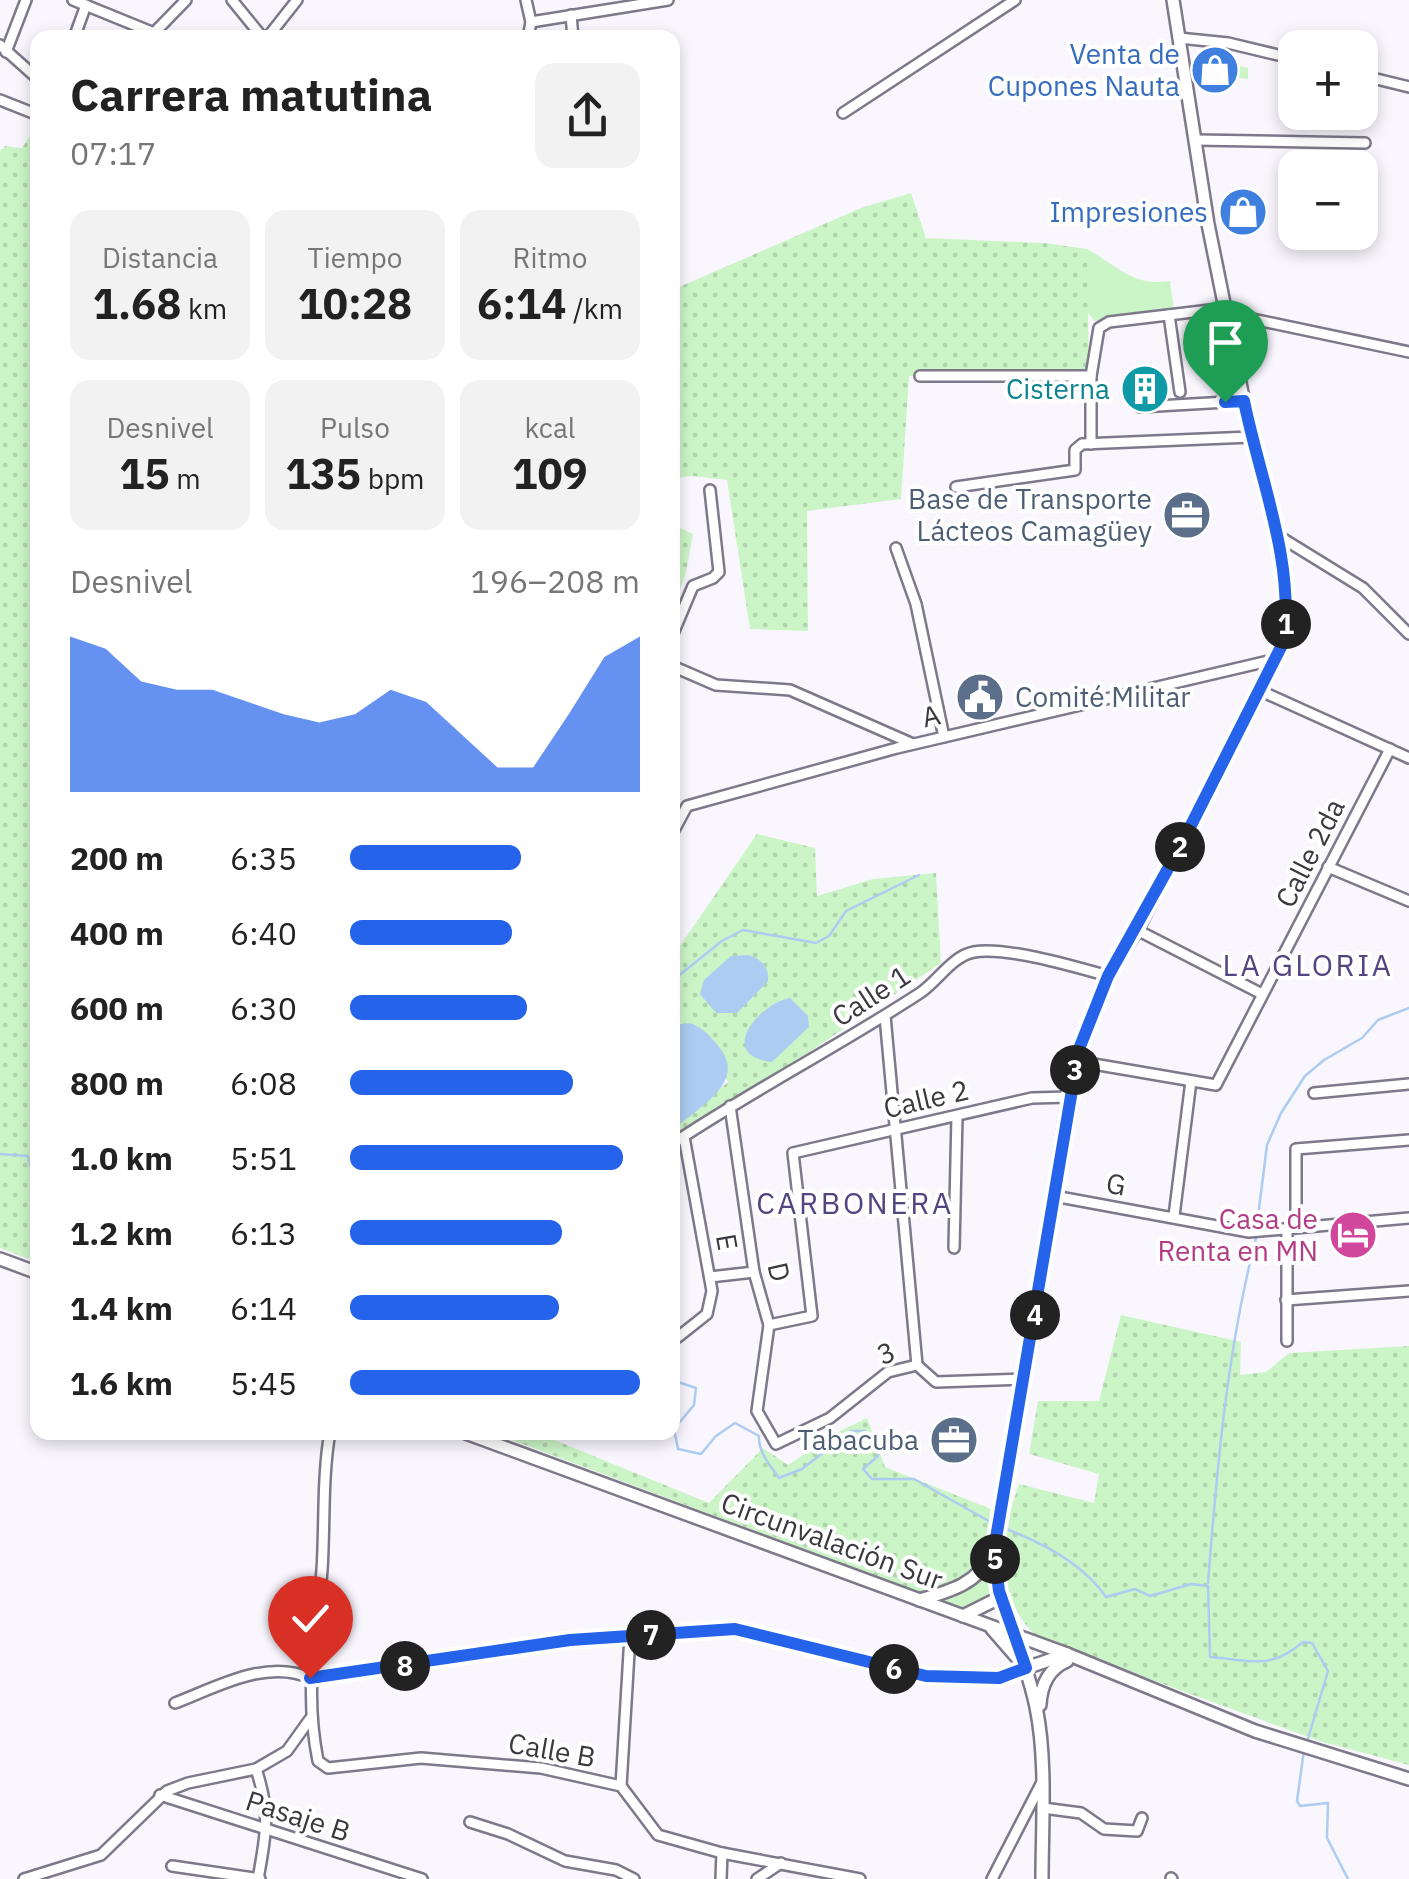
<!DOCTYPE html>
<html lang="es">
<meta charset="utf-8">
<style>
:root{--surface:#fff;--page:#f2f2f2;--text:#222;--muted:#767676;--accent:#2563eb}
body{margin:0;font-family:"IBM Plex Sans",sans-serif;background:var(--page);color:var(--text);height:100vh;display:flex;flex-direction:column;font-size:38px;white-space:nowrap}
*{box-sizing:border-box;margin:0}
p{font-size:32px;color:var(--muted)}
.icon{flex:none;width:55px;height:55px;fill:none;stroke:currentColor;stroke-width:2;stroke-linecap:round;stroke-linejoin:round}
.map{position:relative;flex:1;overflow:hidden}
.side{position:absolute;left:30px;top:30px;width:650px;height:1410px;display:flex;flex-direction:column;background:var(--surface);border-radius:20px;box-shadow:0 5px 15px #0003}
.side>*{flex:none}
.buttons{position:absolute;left:1278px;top:30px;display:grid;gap:20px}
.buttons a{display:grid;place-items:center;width:100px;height:100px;border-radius:20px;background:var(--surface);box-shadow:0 5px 15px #0003;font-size:50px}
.pin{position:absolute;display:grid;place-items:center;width:85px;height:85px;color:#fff;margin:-102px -42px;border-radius:50% 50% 50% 0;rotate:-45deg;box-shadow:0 0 10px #0007}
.pin .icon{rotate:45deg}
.km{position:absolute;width:50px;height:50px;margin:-25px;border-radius:50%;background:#222;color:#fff;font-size:28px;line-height:50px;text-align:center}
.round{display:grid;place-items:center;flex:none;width:105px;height:105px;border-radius:20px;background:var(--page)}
.overview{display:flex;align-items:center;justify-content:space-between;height:170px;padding:0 40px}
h1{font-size:45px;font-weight:700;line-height:75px}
.metrics{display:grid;grid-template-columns:repeat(3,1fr);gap:15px;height:170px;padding:10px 40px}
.metrics div{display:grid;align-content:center;border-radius:20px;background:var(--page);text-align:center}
.metrics b{font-size:42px;font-weight:700}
.metrics small{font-size:28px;font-weight:400}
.metrics p{font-size:28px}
.chart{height:280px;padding:20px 40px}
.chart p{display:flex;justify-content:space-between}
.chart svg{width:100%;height:180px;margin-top:10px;fill:var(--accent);opacity:.7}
ul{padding:0 40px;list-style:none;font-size:32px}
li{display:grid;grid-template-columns:160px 120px 1fr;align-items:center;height:75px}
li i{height:25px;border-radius:12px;background:var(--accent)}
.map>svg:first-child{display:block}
</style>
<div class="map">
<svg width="1409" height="1879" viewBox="0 0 1409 1879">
<defs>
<pattern id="garden-dots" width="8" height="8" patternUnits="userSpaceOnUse" patternTransform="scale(2.5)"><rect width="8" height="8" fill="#ccf5c7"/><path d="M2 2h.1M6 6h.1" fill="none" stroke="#b0d3ac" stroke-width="1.8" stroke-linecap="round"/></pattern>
</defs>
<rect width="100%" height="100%" fill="#f9f6fe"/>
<g fill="#ccf5c7">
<path d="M1204 57 1248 68V79L1239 78V72L1215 70 1214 78H1208Z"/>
<path d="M1087 249C1118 266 1133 287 1170 281L1174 311 1094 321 1086 310Z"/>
<path d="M1221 314 1235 401H1227L1214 316Z"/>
<path d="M988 1572 994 1597 966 1610 940 1601 970 1589Z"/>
</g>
<g fill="url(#garden-dots)">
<path d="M36 127 38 128 37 1262 0 1248V151L5 146 22 148Z"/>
<path d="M911 193 926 238 1044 243 1087 249 1089 373 909 376 901 499 807 511 808 631 750 629 727 480 692 476 673 478 672 290 861 208Z"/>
<path d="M673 525 693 534 685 577 673 605Z"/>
<path d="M757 834 815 848 817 896 873 879 936 873 941 963 673 1144V1130L728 1082 690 1023 673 1025V956Z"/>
<path d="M1121 1315 1241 1342 1240 1375 1266 1372 1289 1353 1409 1346V1765L1319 1741 1037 1638C989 1586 998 1547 1019 1484L1094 1503 1099 1474 1029 1454 1038 1401H1099Z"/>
<path d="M867 1418 885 1467 996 1511C989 1566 973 1579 921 1593L493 1433H537L709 1503 763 1448 788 1465 838 1432Z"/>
</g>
<g fill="#acccf2">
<path d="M749 955C762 960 769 967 768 981L737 1013H716L700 994 704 980 731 956Z"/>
<path d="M790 998 808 1016 809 1027 772 1062C716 1056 758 1004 790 998Z"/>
<path d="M690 1023C704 1028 710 1036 719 1047 748 1083 698 1107 673 1130V1025Z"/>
</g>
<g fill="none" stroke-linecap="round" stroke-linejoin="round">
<g stroke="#acccf2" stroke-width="2.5">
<path d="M672 981 722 941 743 930 816 943 829 936 846 911 919 875"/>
<path d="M0 1154 28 1156 34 1179 38 1180"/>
<path d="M1257 1225 1267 1145 1281 1113 1305 1076 1324 1060 1362 1038 1378 1020 1409 1008"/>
<path d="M672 1380 696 1388 694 1405 674 1429 678 1449 701 1454 716 1436 735 1423 759 1436C758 1452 770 1465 779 1478L802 1469 851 1431H865L879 1442 878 1456 863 1469 872 1479H914L994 1524"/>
<path d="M1001 1527C1039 1541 1083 1563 1106 1597L1135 1589 1150 1596 1191 1584 1208 1586 1210 1657C1251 1660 1269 1671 1303 1642L1312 1643 1328 1671 1307 1742"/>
<path d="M1208 1583C1217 1468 1227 1350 1256 1238"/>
<path d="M1304 1750 1297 1801 1300 1806 1328 1803 1327 1838 1348 1879"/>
</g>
<g stroke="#7e798a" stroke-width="14">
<g id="minor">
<path d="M73 0 154 33"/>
<path d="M232 0 263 38"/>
<path d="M526 0 531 22 528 38"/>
<path d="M571 15 573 38"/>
<path d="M531 22 668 0"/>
<path d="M153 34 186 0"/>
<path d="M74 38 86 5"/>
<path d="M267 38 297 0"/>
<path d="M1179 38 1228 43 1295 59"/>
<path d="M0 45 38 79"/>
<path d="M6 52 26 0"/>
<path d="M1360 75 1409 87"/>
<path d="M0 100 38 115"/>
<path d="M843 113 1015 0"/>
<path d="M1195 140 1365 143"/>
<path d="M1169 315 1180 392"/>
<path d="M920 376H1091"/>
<path d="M1140 407 1244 401"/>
<path d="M1091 444V376L1099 328 1109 322 1210 310 1409 352"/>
<path d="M956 487 1075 470V450L1082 444 1251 437"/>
<path d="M1277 535 1363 588 1409 634"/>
<path d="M896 548 916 604 944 737"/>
<path d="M672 636 693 586 713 578 719 572 710 490"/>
<path d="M672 666 716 685 790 690 913 744"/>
<path d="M1261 691 1409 758"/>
<path d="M672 834 687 806 897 748 1277 659"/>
<path d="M1328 867 1409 901"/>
<path d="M1137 930 1262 994"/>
<path d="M885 1016 917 1365"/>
<path d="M1076 1061 1216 1085 1390 749"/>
<path d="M1314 1093 1409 1084"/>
<path d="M730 1106 754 1272 769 1325 757 1411 776 1444 830 1418 888 1372 917 1365 936 1382 1024 1379"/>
<path d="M672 1144C753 1090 839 1046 920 993 938 981 952 956 974 952 1005 946 1076 967 1108 976"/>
<path d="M1054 1196 1249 1232 1409 1218"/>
<path d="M1174 1216 1191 1081"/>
<path d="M1296 1227V1149L1409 1140"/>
<path d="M954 1248 957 1116"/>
<path d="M710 1277 754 1272"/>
<path d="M1286 1300 1409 1291"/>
<path d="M769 1325 812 1316 793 1153 1032 1098 1069 1097"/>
<path d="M672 1338 678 1337 707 1314 712 1291 684 1137"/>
<path d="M1287 1341V1229"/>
<path d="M330 1432C322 1478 325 1524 322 1570 316 1641 304 1690 318 1761L328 1768 421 1758 541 1768 621 1786 658 1835 722 1853 860 1879"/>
<path d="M175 1703C215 1688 266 1658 310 1678L570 1641 735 1629 925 1677 999 1678 1026 1668"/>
<path d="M256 1769C271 1814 266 1834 258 1879"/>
<path d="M621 1786 630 1636"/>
<path d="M160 1795 422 1879"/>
<path d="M1043 1808 1081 1813 1104 1829 1137 1831 1142 1818"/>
<path d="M470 1822 508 1834 565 1861 616 1870 634 1879"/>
<path d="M172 1866 260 1879"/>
<path d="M1171 1878 1172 1879"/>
<path d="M24 1879 101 1855 167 1791 188 1783 256 1769 287 1751 310 1719"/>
<path d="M721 1879 722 1853"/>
<path d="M757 1879 781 1863"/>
<path d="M992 1879 1041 1784"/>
</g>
</g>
<g stroke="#7e798a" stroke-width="16">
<g id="major">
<path d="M0 1259 38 1273"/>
<path d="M463 1432 1067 1654 1255 1731 1409 1779"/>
<path d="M919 1600C951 1591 977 1584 993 1553"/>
<path d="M963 1616 1001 1597 1003 1601"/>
<path d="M992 1629 1026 1668 1067 1654"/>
<path d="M1040 1705C1041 1685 1048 1669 1067 1661"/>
<path d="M1042 1879C1042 1825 1047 1760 1036 1707 1025 1653 998 1605 994 1549L1069 1097 1079 1049 1108 976 1137 930 1261 691 1284 641 1288 613 1277 535 1251 437 1208 224 1173 0"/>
</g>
</g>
<use href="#minor" stroke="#fff" stroke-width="9"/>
<use href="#major" stroke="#fff" stroke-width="11"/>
</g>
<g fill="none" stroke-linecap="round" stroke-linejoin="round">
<g stroke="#fff" stroke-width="20">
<path id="route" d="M310 1678 570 1640 735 1629 926 1676 999 1678 1026 1668 999 1591 994 1550 1079 1049 1108 976 1179 849 1284 641C1294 559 1260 480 1244 401L1225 402"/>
</g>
<use href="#route" stroke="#2563eb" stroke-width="12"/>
</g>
<defs>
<g id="shop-disc" transform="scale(2.5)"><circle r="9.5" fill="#3f7fe0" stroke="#fff"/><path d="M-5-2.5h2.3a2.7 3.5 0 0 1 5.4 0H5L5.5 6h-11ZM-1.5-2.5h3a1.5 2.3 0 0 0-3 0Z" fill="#fff"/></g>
<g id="building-disc" transform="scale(2.5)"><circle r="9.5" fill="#0f9aa8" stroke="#fff"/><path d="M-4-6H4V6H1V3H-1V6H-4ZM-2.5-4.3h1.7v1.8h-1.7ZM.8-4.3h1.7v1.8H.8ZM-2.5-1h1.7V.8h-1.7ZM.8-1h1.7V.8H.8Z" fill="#fff"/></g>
<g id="office-disc" transform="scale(2.5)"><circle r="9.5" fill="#5c6f8a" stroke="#fff"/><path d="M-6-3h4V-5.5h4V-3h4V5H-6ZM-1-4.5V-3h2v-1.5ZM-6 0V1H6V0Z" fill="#fff"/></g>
<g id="civic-disc" transform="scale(2.5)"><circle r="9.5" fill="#5c6f8a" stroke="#fff"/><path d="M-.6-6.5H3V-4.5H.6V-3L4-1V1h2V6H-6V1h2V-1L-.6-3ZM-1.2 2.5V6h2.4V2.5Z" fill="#fff"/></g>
<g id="hotel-disc" transform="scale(2.5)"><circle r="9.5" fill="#d1479c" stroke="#fff"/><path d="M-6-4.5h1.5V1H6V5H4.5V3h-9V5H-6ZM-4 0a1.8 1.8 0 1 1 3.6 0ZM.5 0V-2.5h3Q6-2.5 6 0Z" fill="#fff"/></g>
</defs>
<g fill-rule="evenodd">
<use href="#shop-disc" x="1215" y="70"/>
<use href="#shop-disc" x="1243" y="212"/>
<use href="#building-disc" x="1145" y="389"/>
<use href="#office-disc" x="1187" y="515"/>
<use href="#civic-disc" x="980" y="697"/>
<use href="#hotel-disc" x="1353" y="1235"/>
<use href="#office-disc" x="954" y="1440"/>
</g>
<g text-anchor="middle" stroke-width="8" stroke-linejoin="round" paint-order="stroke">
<g font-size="28" fill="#366cbe" stroke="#fff" text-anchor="end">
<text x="1180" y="64">Venta de<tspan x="1180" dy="32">Cupones Nauta</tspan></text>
<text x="1208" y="222">Impresiones</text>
</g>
<g font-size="28" fill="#0d838f" stroke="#fff" text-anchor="end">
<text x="1110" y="399">Cisterna</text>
</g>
<g font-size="28" fill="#4e5e75" stroke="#fff" text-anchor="end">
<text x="1152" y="509">Base de Transporte<tspan x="1152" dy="32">Lácteos Camagüey</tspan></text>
<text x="1015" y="707" text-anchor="start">Comité Militar</text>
<text x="919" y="1450">Tabacuba</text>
</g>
<g font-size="28" fill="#3b3940" stroke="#fff">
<text transform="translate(931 716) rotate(-13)" y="10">A</text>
<text transform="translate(1310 853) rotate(-63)" y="10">Calle 2da</text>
<text transform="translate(871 996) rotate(-33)" y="10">Calle 1</text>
<text transform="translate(926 1099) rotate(-13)" y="10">Calle 2</text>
<text transform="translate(1116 1184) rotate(10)" y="10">G</text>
<text transform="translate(727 1242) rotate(80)" y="10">E</text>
<text transform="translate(779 1272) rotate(77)" y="10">D</text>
<text transform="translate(886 1353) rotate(-23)" y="10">3</text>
<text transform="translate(832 1541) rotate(20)" y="10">Circunvalación Sur</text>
<text transform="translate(552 1750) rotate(10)" y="10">Calle B</text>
<text transform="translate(298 1816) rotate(18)" y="10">Pasaje B</text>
</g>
<g font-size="28" fill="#b23c85" stroke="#fff" text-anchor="end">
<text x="1318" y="1229">Casa de<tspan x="1318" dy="32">Renta en MN</tspan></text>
</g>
<g font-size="30" letter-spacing="2.5" fill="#534482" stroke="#fff">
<text x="1308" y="976">LA GLORIA</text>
<text x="855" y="1214">CARBONERA</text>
</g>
</g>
</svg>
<div class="buttons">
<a>+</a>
<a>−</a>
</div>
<div class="pin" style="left:1225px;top:402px;background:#1e9e55"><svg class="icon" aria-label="arrive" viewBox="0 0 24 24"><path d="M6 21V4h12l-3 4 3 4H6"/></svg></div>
<div class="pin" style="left:310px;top:1678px;background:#d93025"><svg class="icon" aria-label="check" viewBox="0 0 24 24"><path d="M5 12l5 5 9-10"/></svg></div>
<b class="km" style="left:1286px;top:624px">1</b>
<b class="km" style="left:1180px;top:847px">2</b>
<b class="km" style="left:1075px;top:1070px">3</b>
<b class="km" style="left:1035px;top:1315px">4</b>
<b class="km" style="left:995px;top:1559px">5</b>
<b class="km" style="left:894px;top:1669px">6</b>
<b class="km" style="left:651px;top:1635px">7</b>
<b class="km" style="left:405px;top:1666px">8</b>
<section class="side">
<div class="overview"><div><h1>Carrera matutina</h1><p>07:17</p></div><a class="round"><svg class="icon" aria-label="share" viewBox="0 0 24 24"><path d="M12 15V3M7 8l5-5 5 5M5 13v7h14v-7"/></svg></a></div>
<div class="metrics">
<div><p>Distancia</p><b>1.68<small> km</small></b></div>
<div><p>Tiempo</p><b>10:28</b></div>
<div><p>Ritmo</p><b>6:14<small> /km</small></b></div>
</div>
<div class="metrics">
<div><p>Desnivel</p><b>15<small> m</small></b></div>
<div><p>Pulso</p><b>135<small> bpm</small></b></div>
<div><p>kcal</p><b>109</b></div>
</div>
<div class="chart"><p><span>Desnivel</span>196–208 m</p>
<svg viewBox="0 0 160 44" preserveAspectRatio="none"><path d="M0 44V6L10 9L20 17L30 19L40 19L50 22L60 25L70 27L80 25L90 19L100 22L110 30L120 38L130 38L140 25L150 11L160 6V44z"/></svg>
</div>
<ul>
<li><b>200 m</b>6:35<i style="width:59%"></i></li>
<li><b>400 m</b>6:40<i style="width:56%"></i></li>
<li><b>600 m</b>6:30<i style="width:61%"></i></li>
<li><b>800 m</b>6:08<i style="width:77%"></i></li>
<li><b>1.0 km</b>5:51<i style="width:94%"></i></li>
<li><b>1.2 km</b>6:13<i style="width:73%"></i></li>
<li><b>1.4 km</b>6:14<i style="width:72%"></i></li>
<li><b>1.6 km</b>5:45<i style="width:100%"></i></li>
</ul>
</section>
</div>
